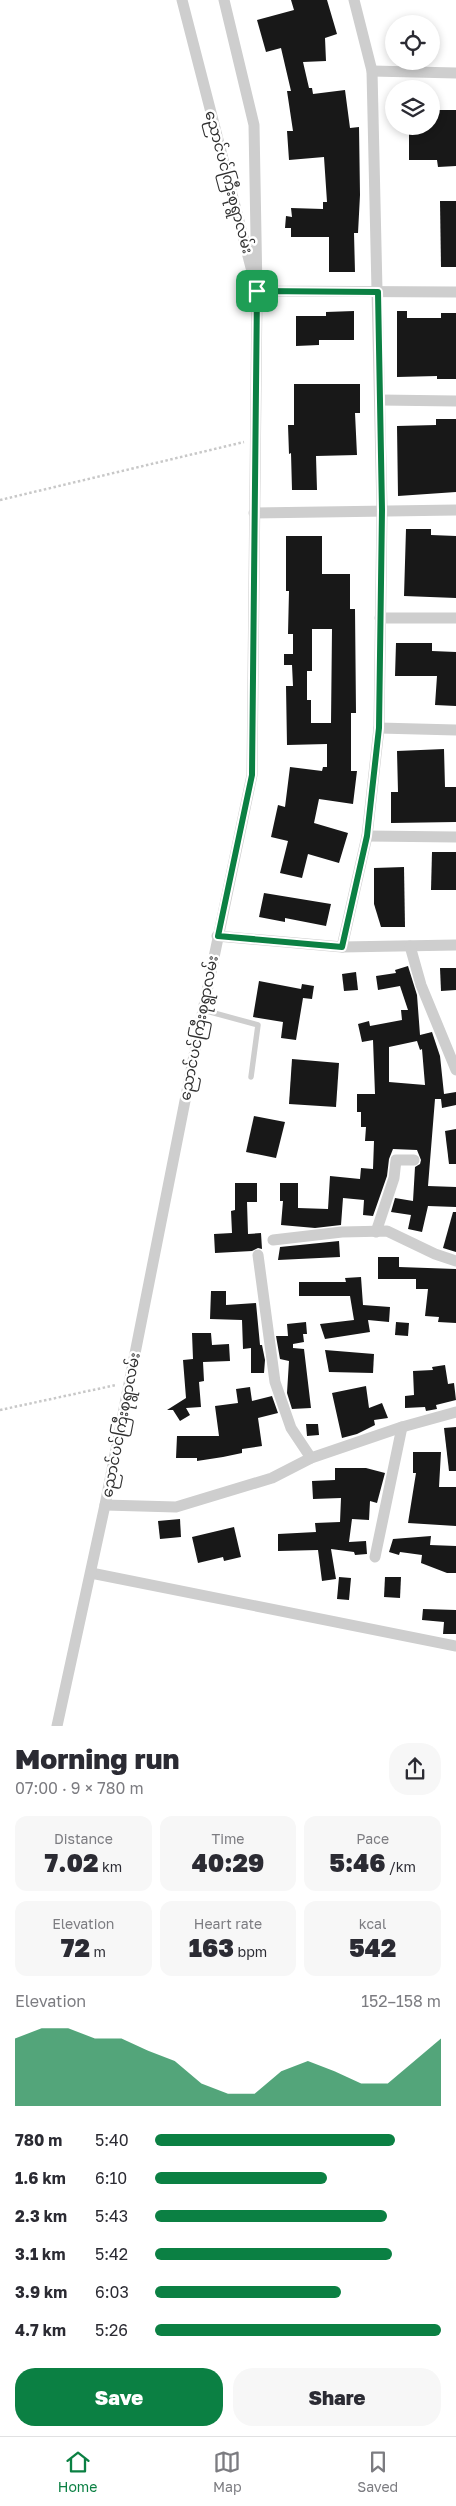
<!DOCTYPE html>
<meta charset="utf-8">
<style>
:root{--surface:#fff;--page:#f7f7f7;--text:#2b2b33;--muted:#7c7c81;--line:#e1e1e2;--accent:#0b8043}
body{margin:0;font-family:"Golos Text","Noto Sans Myanmar",sans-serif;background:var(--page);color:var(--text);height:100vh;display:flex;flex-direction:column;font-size:19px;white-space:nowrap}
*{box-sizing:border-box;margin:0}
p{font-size:16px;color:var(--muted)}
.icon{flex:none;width:28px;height:28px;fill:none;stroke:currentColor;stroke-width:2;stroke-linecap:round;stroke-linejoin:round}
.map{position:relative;height:1726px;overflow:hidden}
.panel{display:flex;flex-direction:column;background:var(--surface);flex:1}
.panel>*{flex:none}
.tools{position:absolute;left:385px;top:15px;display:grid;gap:10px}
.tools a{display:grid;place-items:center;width:55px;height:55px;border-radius:50%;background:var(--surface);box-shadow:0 2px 8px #0003;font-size:25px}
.pin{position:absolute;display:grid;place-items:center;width:42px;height:42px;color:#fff;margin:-21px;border-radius:10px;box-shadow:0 2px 8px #0006}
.round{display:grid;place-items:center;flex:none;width:52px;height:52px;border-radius:20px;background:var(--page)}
.head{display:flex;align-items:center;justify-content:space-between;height:85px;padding:0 15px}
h1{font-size:28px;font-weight:800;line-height:38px}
.figures{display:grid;grid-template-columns:repeat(3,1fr);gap:8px;height:85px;padding:5px 15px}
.figures div{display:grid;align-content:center;border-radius:12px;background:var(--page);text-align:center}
.figures b{font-size:25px;font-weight:800}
.figures small{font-size:14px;font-weight:400}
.figures p{font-size:14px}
.chart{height:140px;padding:10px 15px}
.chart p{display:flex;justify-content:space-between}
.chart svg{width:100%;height:90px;margin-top:5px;fill:var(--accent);opacity:.7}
.button{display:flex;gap:10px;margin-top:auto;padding:10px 15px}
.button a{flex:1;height:58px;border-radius:20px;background:var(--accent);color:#fff;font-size:20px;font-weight:800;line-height:58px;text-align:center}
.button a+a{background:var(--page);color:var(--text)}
ul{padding:0 15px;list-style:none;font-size:16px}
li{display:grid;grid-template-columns:80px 60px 1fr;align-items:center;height:38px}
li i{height:12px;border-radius:6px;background:var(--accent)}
.dock{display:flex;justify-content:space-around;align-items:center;height:70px;border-top:1px solid var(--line);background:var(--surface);font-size:14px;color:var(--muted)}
.dock a{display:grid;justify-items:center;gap:2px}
.dock .active{color:var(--accent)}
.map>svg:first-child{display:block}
</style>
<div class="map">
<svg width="456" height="1726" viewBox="0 0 456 1726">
<rect width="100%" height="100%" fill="#fff"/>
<g fill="#181818" fill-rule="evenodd">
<path d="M291 0H327L337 34 325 38 326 61 303 62 309 88H312L313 94 345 90 350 128 359 127 360 195 358 233H354L355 272H329V237H291V228H285L286 216 292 217 291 208 323 209V202H327L324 157 289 160 287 131H293L287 91H291L281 48 266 52 257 20 294 10Z"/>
<path d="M431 110H456V166L438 167 437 160H409V126H431Z"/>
<path d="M440 201H456V267H441Z"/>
<path d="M354 311V340H319V345L296 346V316H326V312Z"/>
<path d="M397 311H407V318H441V313H456V379H437V376L397 377Z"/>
<path d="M294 384H360V413H355L357 455 316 456 317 490H292L291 453 289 454 288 425H294Z"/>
<path d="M436 419H456V492L398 496 397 426 436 425Z"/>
<path d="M406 529H431V535L456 536V598L404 596Z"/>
<path d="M286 536H322V574H350V609H355L356 713H351V771H357L353 804 319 799 314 823 348 833 339 863 308 854 302 878 280 873 288 841 271 837 278 805 285 807 290 767 322 771 323 767H327V744L287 745 286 686H293L292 665H284V654H293V634H288L289 591H286ZM312 629H332L331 723H311V700H307V671H312Z"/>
<path d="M396 643H432V651L456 652V706L435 705 437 676H395Z"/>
<path d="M444 749 445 787H456V822L391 823V792H398L397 751Z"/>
<path d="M432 852H456V890H431Z"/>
<path d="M404 867 405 927H381L374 904V868Z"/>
<path d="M264 893 331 904 326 926 285 918V922L259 917Z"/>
<path d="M408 966 417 995 420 1035 432 1032 440 1056 444 1094 456 1092V1105L442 1108 441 1099H435L428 1186 456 1187V1207L428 1206 422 1232 408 1229 411 1215 391 1212 395 1198 413 1201 415 1167 420 1164 421 1160 417 1150 393 1149 389 1159 387 1176 373 1216 363 1215 364 1200 343 1198 341 1225 315 1228 281 1225 283 1201H280V1183H298V1208L328 1209 330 1176 360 1179 361 1168 373 1169 374 1141H365L366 1127H361V1112H357V1094H375L373 1040 362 1042 358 1024 369 1021 370 1026 402 1020 401 1010H408L400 986 378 990 376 976 396 973 395 970ZM417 1041 420 1050 422 1049 425 1085 389 1082V1047Z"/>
<path d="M440 968H456V990L441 991Z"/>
<path d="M356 972 358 990 344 991 342 974Z"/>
<path d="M259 981 301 989 302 984 314 986 312 999 303 998 296 1040 281 1038 283 1022 253 1017Z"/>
<path d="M292 1059 339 1063 336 1107 289 1104Z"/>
<path d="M254 1116 285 1122 276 1158 246 1152Z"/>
<path d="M456 1129V1164H449L445 1131Z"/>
<path d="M235 1183H257V1202H247L248 1234 261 1233 262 1249 258 1248 252 1251 215 1253 214 1234 232 1233 231 1211 235 1210Z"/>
<path d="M453 1212H456V1252L443 1248Z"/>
<path d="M339 1241 340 1257 278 1260 280 1247Z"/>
<path d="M378 1257H399V1267L456 1269V1323L438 1322 439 1317 425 1316 428 1289H416V1279H378Z"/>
<path d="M361 1277 363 1305 390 1307 389 1322 368 1320 370 1332 325 1339 320 1324 354 1320 350 1296H299V1282H346L345 1278Z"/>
<path d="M211 1291H226V1305L256 1303 260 1345H262L265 1360 264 1373H251V1348L243 1349 242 1320 210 1319Z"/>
<path d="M306 1322 307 1334H303L304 1342 293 1344V1348L304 1349 311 1408 292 1409 287 1393 289 1361 280 1359 276 1336H288L287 1324Z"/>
<path d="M396 1322 409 1323 408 1336 395 1335Z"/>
<path d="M192 1333H211L212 1345 229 1344 230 1361 203 1362 204 1381 199 1382 201 1407 186 1408 190 1415 180 1421 173 1410H167L186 1398 183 1360 193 1359Z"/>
<path d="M325 1350 374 1354 373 1373 329 1372Z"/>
<path d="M445 1365 448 1384 454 1383 456 1400 436 1405 437 1409 426 1411 425 1407 405 1408V1396L414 1395 413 1371 433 1370 432 1367Z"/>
<path d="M366 1386 369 1408 382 1403 388 1418 374 1420 375 1425 357 1434 342 1438 332 1393Z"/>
<path d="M250 1387 252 1401 272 1396 278 1413 258 1418 262 1446 242 1449V1453L223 1457 197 1461V1458H176L177 1436H219L215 1406 238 1403 236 1389Z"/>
<path d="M306 1424H318L319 1435 307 1436Z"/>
<path d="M456 1427V1471H449L444 1428Z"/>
<path d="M413 1452H441L439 1487H456V1526L408 1523 416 1473H413Z"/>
<path d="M335 1468H366L385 1473 377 1503 370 1501 369 1520 352 1519 349 1542 366 1541 367 1554 355 1555 354 1552 331 1549 336 1579 322 1581 318 1550 278 1551V1534L316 1532 315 1523 340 1522 341 1498 313 1499 312 1481 335 1480Z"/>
<path d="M180 1519 181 1537 160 1539 158 1521Z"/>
<path d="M234 1527 241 1557 224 1561 223 1557 198 1563 192 1537Z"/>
<path d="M431 1536 430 1545 456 1546V1573H447L421 1563 422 1555 400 1552 399 1555 389 1552 393 1539Z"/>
<path d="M339 1577 351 1578 349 1600 337 1599Z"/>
<path d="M385 1577H401L400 1598 384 1597Z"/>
<path d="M423 1609 456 1610V1634H443L444 1622 422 1620Z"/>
</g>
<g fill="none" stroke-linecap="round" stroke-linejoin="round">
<g stroke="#c8c8c8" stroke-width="2.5" stroke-dasharray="2.5 2.5" stroke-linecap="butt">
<path d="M0 500 244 442"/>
<path d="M0 1410 116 1385"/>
</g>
<path stroke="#cecece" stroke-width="5.5" d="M203 1010 258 1025 251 1077"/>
<g stroke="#cecece" stroke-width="11">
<path d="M224 0 254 125 257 291 456 292"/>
<path d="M372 71 456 73"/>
<path d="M380 400 456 401"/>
<path d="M254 513 456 510"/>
<path d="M380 618H456"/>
<path d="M379 728 456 730"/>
<path d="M367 836 456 837"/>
<path d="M217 936 342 947 456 945"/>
<path d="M410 946 421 985 456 1070"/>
<path d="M342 947 367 836 379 728 382 510 372 71 354 0"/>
<path d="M376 1232 394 1178 396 1160H414"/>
<path d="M273 1240 342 1232 387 1231 435 1254 456 1261"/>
<path d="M258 1255 275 1382 291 1428 311 1458"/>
<path d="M105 1505 176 1507 272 1478 311 1458 402 1427 456 1412"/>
<path d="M375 1557 402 1427"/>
<path d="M91 1573 456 1646"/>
<path d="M57 1726 105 1505 203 1010 252 775 257 291 182 0"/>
</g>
</g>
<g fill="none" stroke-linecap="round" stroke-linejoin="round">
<g stroke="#fff" stroke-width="10">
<path id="route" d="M257 291 378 292 382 510 379 728 367 836 342 947 218 936 252 775Z"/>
</g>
<use href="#route" stroke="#0b8043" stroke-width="6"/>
</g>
<g text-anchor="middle" stroke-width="5" stroke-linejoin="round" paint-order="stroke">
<g font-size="15" fill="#313131" stroke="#fff">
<text transform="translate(229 182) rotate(75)" y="5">ညောင်ပင်ကြီးစုရွာလမ်း</text>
<text transform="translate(199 1028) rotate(-79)" y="5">ညောင်ပင်ကြီးစုရွာလမ်း</text>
<text transform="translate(121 1425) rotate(-79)" y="5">ညောင်ပင်ကြီးစုရွာလမ်း</text>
</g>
</g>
</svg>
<div class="tools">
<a><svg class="icon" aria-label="locate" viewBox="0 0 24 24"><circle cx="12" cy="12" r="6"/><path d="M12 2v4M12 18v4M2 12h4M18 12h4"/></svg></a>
<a><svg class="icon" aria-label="layers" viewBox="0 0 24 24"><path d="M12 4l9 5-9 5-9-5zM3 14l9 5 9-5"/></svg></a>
</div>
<div class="pin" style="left:257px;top:291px;background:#1e9e55"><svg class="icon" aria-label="arrive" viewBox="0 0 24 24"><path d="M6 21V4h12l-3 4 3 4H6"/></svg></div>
</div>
<section class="panel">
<div class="head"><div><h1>Morning run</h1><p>07:00 · 9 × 780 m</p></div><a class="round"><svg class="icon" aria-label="share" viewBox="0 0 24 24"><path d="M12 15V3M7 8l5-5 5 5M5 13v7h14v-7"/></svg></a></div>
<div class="figures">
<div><p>Distance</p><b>7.02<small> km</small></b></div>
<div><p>Time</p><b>40:29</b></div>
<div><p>Pace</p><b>5:46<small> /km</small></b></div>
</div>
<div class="figures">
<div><p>Elevation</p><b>72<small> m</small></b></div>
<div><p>Heart rate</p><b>163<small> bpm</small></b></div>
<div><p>kcal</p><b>542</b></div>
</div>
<div class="chart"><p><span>Elevation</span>152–158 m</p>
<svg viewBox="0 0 160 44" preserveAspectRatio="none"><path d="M0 44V11L10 6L20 6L30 11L40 11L50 17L60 22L70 33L80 38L90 38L100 27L110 22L120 27L130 33L140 33L150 22L160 11V44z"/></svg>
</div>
<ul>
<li><b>780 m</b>5:40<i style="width:84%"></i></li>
<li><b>1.6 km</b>6:10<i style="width:60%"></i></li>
<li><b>2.3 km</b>5:43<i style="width:81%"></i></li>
<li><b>3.1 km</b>5:42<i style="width:83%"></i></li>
<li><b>3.9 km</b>6:03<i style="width:65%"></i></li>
<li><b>4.7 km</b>5:26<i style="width:100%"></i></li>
</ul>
<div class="button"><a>Save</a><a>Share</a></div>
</section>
<nav class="dock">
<a class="active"><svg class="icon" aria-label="home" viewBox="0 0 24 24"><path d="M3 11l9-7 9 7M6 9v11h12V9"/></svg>Home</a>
<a><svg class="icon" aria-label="map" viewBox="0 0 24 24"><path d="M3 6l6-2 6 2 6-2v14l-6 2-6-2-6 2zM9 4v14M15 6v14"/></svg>Map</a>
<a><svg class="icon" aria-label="saved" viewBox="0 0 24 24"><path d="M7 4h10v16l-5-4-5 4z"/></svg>Saved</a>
</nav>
